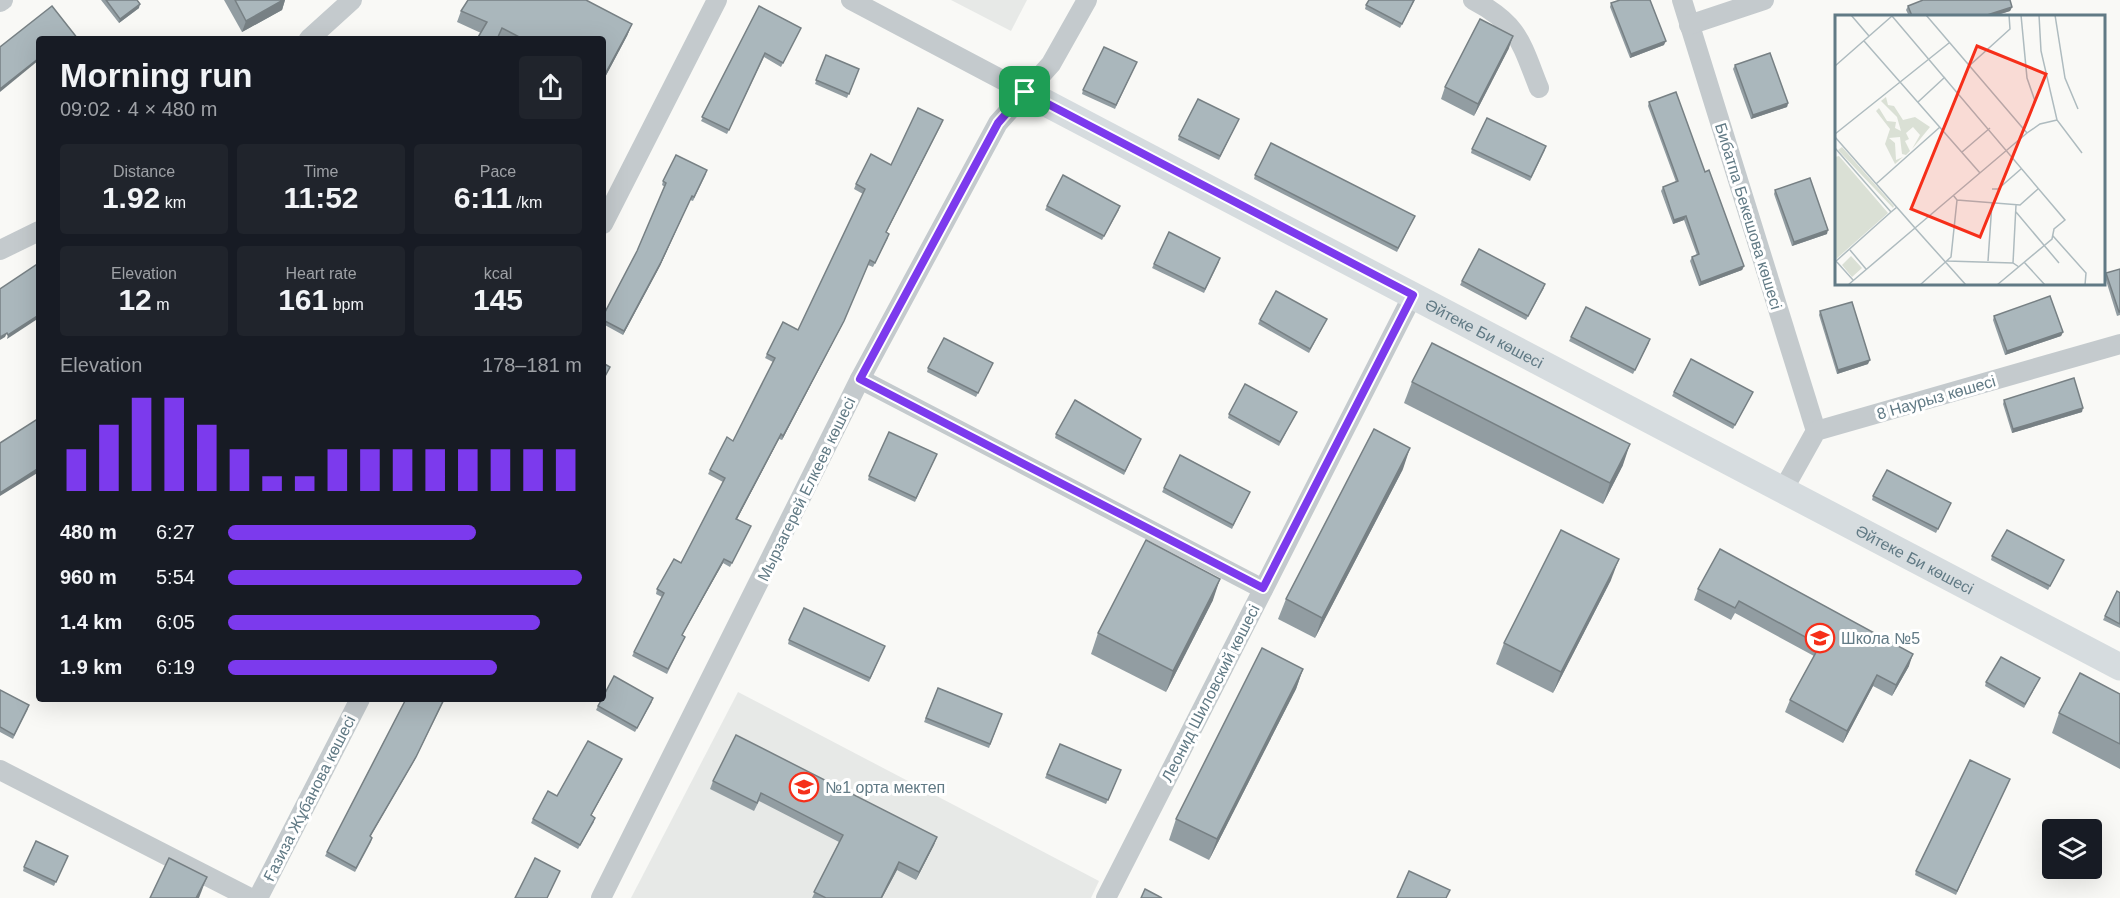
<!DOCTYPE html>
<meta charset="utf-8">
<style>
:root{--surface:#171b24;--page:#20242c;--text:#f1f3f6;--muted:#9ea1a6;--accent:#7c3aed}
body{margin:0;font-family:Helvetica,sans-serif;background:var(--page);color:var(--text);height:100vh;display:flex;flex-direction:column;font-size:22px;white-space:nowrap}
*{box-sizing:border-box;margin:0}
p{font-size:20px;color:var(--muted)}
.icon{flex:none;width:33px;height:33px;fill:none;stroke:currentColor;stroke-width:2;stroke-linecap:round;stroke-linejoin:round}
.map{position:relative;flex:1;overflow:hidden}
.sheet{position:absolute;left:36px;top:36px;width:570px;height:666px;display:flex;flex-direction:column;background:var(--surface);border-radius:6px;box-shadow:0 6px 24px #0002}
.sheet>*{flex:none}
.buttons{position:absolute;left:2042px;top:819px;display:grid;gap:12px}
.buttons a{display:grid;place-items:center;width:60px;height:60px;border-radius:6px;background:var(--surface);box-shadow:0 6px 24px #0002;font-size:30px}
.pin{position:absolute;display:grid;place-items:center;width:51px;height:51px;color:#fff;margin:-26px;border-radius:12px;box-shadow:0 3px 9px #0006}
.round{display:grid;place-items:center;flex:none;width:63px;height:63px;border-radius:6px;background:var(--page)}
.head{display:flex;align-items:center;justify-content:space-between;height:102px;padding:0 24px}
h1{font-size:33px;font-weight:800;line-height:45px}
.stats{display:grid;grid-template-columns:repeat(3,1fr);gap:9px;height:102px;padding:6px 24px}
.stats div{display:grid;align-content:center;border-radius:6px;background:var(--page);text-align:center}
.stats b{font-size:30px;font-weight:800}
.stats small{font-size:16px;font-weight:400}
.stats p{font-size:16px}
.chart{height:168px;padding:12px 24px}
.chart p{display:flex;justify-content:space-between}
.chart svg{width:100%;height:108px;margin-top:6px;stroke:var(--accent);stroke-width:6}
ul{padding:0 24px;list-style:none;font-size:20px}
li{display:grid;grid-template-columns:96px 72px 1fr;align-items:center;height:45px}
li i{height:15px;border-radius:8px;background:var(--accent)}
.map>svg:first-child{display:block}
</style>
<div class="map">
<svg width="2120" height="898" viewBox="0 0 2120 898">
<rect width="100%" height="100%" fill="#f9f9f6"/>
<g fill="#e7e9e7">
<path d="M951 0H1027L1011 31Z"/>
<path d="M738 692 1099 881 1091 898H631Z"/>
</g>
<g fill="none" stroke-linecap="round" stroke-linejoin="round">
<g stroke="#c4cacd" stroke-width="20">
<path d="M851 0 1025 92"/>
<path d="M1473 0C1519 24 1521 43 1539 88"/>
<path d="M1682 0 1816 431"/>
<path d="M0 2 3 0"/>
<path d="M1689 25 1764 0"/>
<path d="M309 39 352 0"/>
<path d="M603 224 717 0"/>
<path d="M0 250 39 231"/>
<path d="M860 379 1263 589"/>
<path d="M1783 490 1816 431 2120 344"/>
<path d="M0 770 250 898"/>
<path d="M258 898 360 699"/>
<path d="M601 898 860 379 998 123 1051 64 1087 0"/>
<path d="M1106 898 1413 295"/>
</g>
<path stroke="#d6dcdf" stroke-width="27" id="s1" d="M1025 92 2120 667"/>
</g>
<g fill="#929da2">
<path d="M101 0H137L139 8 119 23Z"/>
<path d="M224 0H285L282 10 242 32Z"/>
<path d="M1415 0 1400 28 1365 9 1366 5Z"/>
<path d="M1611 3 1664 45 1630 58 1610 7Z"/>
<path d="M759 6 801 28 781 67 764 57 727 134 701 121Z"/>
<path d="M1908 6 2012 7 2010 11 1994 16H1909L1906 10Z"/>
<path d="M461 11 632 24 627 36 603 81V39H477L481 33 457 22Z"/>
<path d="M1509 48 1474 116 1441 99 1445 87Z"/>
<path d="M826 55 859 69 847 98 815 84Z"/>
<path d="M1137 62 1115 109 1082 94 1083 90Z"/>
<path d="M1735 65 1788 103 1787 107 1751 119 1733 69Z"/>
<path d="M1649 102 1705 172 1744 266 1742 270 1699 286 1690 261 1692 257 1697 255 1684 220 1673 224 1661 191 1663 187 1676 182 1648 106Z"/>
<path d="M943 120 886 232 888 238 873 267 868 265 842 325 782 440 779 439 737 519 751 526 730 567 723 563 682 635 685 637 683 641 667 674 632 656 662 597 656 594 657 589 681 563 723 482 708 474 710 470 733 441 773 362 765 358 767 354 798 330 863 194 854 189 856 184 891 165Z"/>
<path d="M1237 123 1219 160 1178 140 1179 136Z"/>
<path d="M1472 149 1545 150 1530 181 1471 153Z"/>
<path d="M706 174 693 201 690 200 660 266 623 335 603 324V316L637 251 665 187 662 185 663 181Z"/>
<path d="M1255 175 1413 220 1397 252 1254 179Z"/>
<path d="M1775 190 1827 234 1792 246 1774 194Z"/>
<path d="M1047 206 1119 210 1102 240 1045 210Z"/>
<path d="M1219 262 1204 293 1152 268 1154 264Z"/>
<path d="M2120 269V315L2117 316 2105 277 2106 273Z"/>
<path d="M1462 281 1544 288 1526 320 1460 285Z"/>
<path d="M1820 311 1868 364 1837 374 1819 315Z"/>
<path d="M1994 316 2063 332 2061 336 2005 355 1993 320Z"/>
<path d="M1260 320 1325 323 1309 353 1258 324Z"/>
<path d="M1571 337 1649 343 1633 374 1569 341Z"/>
<path d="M993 363 976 397 927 372 928 368Z"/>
<path d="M1412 382 1623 465 1603 504 1404 403Z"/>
<path d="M1674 392H1753L1733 429 1672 396Z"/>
<path d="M2004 400 2082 412 2012 433 2003 404Z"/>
<path d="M1297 412 1279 446 1228 418 1229 414Z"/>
<path d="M1056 434 1141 439 1124 475 1055 438Z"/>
<path d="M937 454 915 502 868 480 869 476Z"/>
<path d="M1403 469 1315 638 1278 619 1286 599Z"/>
<path d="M1164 488 1248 496 1232 529 1162 492Z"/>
<path d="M1873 496 1951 503 1936 533 1872 500Z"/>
<path d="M1720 549 1909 666 1892 696 1873 686 1843 743 1785 712 1790 700 1814 656 1735 613 1731 620 1694 600 1698 589Z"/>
<path d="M1992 556 2064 560 2048 590 1991 560Z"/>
<path d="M1611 580 1553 693 1496 664 1504 643Z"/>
<path d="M2120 593V628L2103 620 2105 616Z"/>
<path d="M1213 600 1166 692 1091 654 1098 633Z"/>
<path d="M789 640 885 646 869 682 788 644Z"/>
<path d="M1303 669 1296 689 1209 860 1169 840 1176 819Z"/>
<path d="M1986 682H2038L2024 708 1985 686Z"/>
<path d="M938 688 1002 714 989 748 924 722Z"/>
<path d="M0 690 28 709 13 739 0 732Z"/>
<path d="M2120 694V769L2052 733 2059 713Z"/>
<path d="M406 699H445L414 761 370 837 372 838 371 842 355 872 325 856Z"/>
<path d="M652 702 635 732 596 710 598 706Z"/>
<path d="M1060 744 1121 770 1106 804 1045 778Z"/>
<path d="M622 759 591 816 594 822 578 849 531 823 533 819 557 796Z"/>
<path d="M2010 779 1956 895 1915 875 1916 871Z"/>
<path d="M713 781 937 837 934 845 916 880 897 870 882 898H812L839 842 759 801 754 811 710 789Z"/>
<path d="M68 856 54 886 23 871 24 867Z"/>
</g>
<g fill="#778084">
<path d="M283 0H285L282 10 242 32 246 21Z"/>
<path d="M140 4 139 8 119 23 120 19Z"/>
<path d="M2012 7 2010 11 1994 16H1984Z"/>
<path d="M632 24 627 36 603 81V78Z"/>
<path d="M1513 36 1509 48 1474 116 1478 104Z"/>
<path d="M1666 41 1664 45 1630 58 1631 54Z"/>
<path d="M39 58V60L0 92V89Z"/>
<path d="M1788 103 1787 107 1751 119 1753 115Z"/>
<path d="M943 120 941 125 884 237 886 232Z"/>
<path d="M690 200 660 266 623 335 624 331Z"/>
<path d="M1686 216 1684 220 1673 224 1674 220Z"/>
<path d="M1828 230 1827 234 1792 246 1794 242Z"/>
<path d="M870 260 842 325 782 440 783 436Z"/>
<path d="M1744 266 1742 270 1699 286 1701 282Z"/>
<path d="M39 315V318L7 339 8 335Z"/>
<path d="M2063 332 2061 336 2005 355 2007 351Z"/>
<path d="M7 333 5 337 0 340V337Z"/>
<path d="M1870 360 1868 364 1837 374 1838 370Z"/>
<path d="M2083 408 2082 412 2012 433 2013 429Z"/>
<path d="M781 434 779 439 735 523 736 519Z"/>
<path d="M1630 444 1623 465 1603 504 1610 483Z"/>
<path d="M1410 448 1403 469 1315 638 1322 618Z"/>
<path d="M39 468V472L0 496V493Z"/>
<path d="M724 559 723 563 680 639 682 635Z"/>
<path d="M1619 559 1611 580 1553 693 1561 672Z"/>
<path d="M1220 579 1213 600 1166 692 1173 671Z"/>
<path d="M1913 654 1909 666 1892 696 1896 685Z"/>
<path d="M1303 669 1296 689 1209 860 1217 839Z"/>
<path d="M1877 675 1873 686 1843 743 1847 731Z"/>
<path d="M444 699 414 761 368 840 370 836Z"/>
<path d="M622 759 620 764 589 819 591 815Z"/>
<path d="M937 837 934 845 916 880 919 872Z"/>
<path d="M899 862 897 870 882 898H881Z"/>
<path d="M207 877 199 898H196Z"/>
</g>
<g fill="#aab7bc" stroke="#778084" stroke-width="1.5">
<path d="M106 0H137L140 4 120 19Z"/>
<path d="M235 0H283L246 21Z"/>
<path d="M468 0H586L632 24 603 78V39H523L502 28 497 39H477L487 22 461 11Z"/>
<path d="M1369 0H1414L1402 24 1366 5Z"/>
<path d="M1620 0H1650L1666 41 1631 54 1611 3Z"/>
<path d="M1923 0H2010L2012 7 1984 16H1912L1908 6Z"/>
<path d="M52 6 78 39H39V58L0 89V47Z"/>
<path d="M759 6 801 28 783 63 765 53 729 130 702 117Z"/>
<path d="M1480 19 1513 36 1478 104 1445 87Z"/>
<path d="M1104 47 1137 62 1116 105 1083 90Z"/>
<path d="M1770 53 1788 103 1753 115 1735 65Z"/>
<path d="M826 55 859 69 849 94 816 80Z"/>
<path d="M1676 92 1705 172 1709 170 1744 266 1701 282 1692 257 1699 254 1686 216 1674 220 1663 187 1678 181 1649 102Z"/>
<path d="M1198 99 1239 119 1220 156 1179 136Z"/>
<path d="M918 108 943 120 886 232 889 234 875 263 870 260 844 321 783 436 781 434 736 519 751 526 732 563 724 559 682 635 685 637 668 669 634 652 664 593 657 589 674 559 681 563 725 478 710 470 727 437 733 441 775 358 767 354 783 322 798 330 865 189 856 184 871 154 891 165Z"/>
<path d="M1487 118 1546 146 1531 177 1472 149Z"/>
<path d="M1271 143 1415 216 1398 248 1255 175Z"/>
<path d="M676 155 707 170 694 197 692 196 661 262 624 331 603 320V316L637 251 666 183 663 181Z"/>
<path d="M1063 175 1120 206 1104 236 1047 206Z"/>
<path d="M1810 178 1828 230 1794 242 1775 190Z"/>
<path d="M1169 232 1220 258 1205 289 1154 264Z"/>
<path d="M1479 249 1545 284 1528 316 1462 281Z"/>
<path d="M39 263V315L8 335 7 333 0 337V289Z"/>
<path d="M2120 269V312H2119L2106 273Z"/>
<path d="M1276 291 1327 319 1310 349 1260 320Z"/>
<path d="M2050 296 2063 332 2007 351 1994 316Z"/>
<path d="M1852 302 1870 360 1838 370 1820 311Z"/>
<path d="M1586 307 1650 339 1635 370 1571 337Z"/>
<path d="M944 338 993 363 978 393 928 368Z"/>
<path d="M1432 343 1630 444 1610 483 1412 382Z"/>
<path d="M1691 359 1753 392 1735 425 1674 392Z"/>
<path d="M603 363 610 367 603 380Z"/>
<path d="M2074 378 2083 408 2013 429 2004 400Z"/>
<path d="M1245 384 1297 412 1280 442 1229 414Z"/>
<path d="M1075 400 1141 439 1125 471 1056 434Z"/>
<path d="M39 418V468L0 493V443Z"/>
<path d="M1374 429 1410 448 1322 618 1286 599Z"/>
<path d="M889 432 937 454 916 498 869 476Z"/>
<path d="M1180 455 1250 492 1233 525 1164 488Z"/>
<path d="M1887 470 1951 503 1938 529 1873 496Z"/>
<path d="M1561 530 1619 559 1561 672 1504 643Z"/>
<path d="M2007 530 2064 560 2050 586 1992 556Z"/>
<path d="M1146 540 1220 579 1173 671 1098 633Z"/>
<path d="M1720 549 1913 654 1896 685 1877 675 1847 731 1790 700 1820 645 1739 601 1735 608 1698 589Z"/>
<path d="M2117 591 2120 593V624L2105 616Z"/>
<path d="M804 608 885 646 870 678 789 640Z"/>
<path d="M1262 648 1303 669 1217 839 1176 819Z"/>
<path d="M2001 657 2040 678 2025 704 1986 682Z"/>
<path d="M2080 673 2120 694V744L2059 713Z"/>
<path d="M614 676 653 698 637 728 598 706 602 699H603V697Z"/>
<path d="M938 688 1002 714 990 744 926 718Z"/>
<path d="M0 690 29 705 14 735 0 727Z"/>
<path d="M406 699H444L416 757 370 836 372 838 356 868 327 852Z"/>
<path d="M736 735 937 837 919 872 899 862 881 898H826L814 892 843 835 761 793 757 803 713 781Z"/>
<path d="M588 741 622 759 591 815 595 818 580 845 533 819 548 791 557 796Z"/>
<path d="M1060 744 1121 770 1108 800 1047 774Z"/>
<path d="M1970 760 2010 779 1957 891 1916 871Z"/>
<path d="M36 841 68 856 56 882 24 867Z"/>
<path d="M169 858 207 877 196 898H150Z"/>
<path d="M535 858 560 871 547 898H515Z"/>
<path d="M1409 871 1450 890 1446 898H1397Z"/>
<path d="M1145 889 1162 898H1141Z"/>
</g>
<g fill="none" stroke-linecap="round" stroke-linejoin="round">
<g stroke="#fff" stroke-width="12">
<path id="route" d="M1025 92 1413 295 1263 588 860 379 998 123Z"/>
</g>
<use href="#route" stroke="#7c3aed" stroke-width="8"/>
</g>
<defs>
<g id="school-ring" transform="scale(1.5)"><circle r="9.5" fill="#fff" stroke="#f62f1a" stroke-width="1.5"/><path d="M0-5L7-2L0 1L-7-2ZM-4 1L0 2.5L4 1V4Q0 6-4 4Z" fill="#f62f1a"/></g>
</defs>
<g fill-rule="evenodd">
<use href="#school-ring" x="1820" y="638"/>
<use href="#school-ring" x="804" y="787"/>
</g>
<g text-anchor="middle" stroke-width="6" stroke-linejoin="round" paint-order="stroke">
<g font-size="16" fill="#617a85" stroke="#fff">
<text transform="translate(1749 216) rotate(73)" y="6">Бибатпа Бекешова көшесі</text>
<text dy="6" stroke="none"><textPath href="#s1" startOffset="519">Әйтеке Би көшесі</textPath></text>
<text transform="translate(1936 397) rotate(-16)" y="6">8 Наурыз көшесі</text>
<text transform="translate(806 489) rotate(-64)" y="6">Мырзагерей Елкеев көшесі</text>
<text dy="6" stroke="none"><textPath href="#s1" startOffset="1005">Әйтеке Би көшесі</textPath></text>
<text transform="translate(1210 693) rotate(-63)" y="6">Леонид Шиловский көшесі</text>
<text transform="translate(309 798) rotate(-63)" y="6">Ғазиза Жұбанова көшесі</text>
</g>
<g font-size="16" fill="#617a85" stroke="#fff" text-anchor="start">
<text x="1841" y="644">Школа №5</text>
<text x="825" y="793">№1 орта мектеп</text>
</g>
</g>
<g transform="translate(1835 15)">
<rect width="270" height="270" fill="#f9f9f6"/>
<path d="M51 82 53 90 59 91 68 105 80 102 95 112 77 134 85 120 78 112 71 118 74 124 70 126 75 136 71 140 67 139 65 122 54 123 60 128 61 145 68 142 60 149 50 129 55 114 41 96 44 93 52 106 61 107 60 113 66 116 62 102 46 86ZM7 132 59 191 58 193 3 135ZM4 141 53 198 0 245V142ZM16 241 27 253 17 262 7 250Z" fill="#dae0d5"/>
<path fill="none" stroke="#aebbbf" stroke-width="1.5" d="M16 0 34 21M91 0 192 118M186 0 192 63 200 86M204 0 206 36 222 105 247 138M220 0 230 63 243 94M57 1 230 205 219 214 217 224 162 270M29 26 145 158M0 51 57 1M134 51 175 14 174 0M83 87 110 62M0 119 114 28M0 122 80 213 13 270M0 133 56 197 62 192M127 137 155 113M41 169 105 112M157 174H163L186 154M122 185 185 190 203 174M181 197 224 248M218 221 251 258 250 270M15 235 31 254M1 246 18 265M112 246 178 248 184 252M153 246 157 188M0 247 56 197M189 247 210 270M178 248 181 190M85 270 116 242 122 185 118 180M131 270 80 213 192 118 205 109 222 105"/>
<path fill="#f62f1a" fill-opacity="0.15" stroke="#f62f1a" stroke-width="3" d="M142 31 211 59 145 222 76 194Z"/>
<rect width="270" height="270" fill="none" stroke="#617a85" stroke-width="3"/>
</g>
</svg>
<div class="buttons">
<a><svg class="icon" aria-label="layers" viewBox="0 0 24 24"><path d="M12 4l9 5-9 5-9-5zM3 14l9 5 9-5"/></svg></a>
</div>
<div class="pin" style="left:1025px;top:92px;background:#1e9e55"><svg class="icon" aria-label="arrive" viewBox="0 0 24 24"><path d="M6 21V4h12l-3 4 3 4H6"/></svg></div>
<section class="sheet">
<div class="head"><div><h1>Morning run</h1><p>09:02 · 4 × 480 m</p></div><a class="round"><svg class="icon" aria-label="share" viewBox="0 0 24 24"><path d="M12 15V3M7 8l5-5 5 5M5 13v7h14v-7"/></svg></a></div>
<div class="stats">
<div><p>Distance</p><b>1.92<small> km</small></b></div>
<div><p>Time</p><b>11:52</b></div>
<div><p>Pace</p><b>6:11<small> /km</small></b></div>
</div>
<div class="stats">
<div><p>Elevation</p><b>12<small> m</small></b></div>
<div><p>Heart rate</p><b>161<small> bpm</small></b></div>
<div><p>kcal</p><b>145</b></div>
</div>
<div class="chart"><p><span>Elevation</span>178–181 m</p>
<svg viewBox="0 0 160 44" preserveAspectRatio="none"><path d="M5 44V27M15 44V17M25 44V6M35 44V6M45 44V17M55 44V27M65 44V38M75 44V38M85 44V27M95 44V27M105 44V27M115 44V27M125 44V27M135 44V27M145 44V27M155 44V27"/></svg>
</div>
<ul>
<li><b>480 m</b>6:27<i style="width:70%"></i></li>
<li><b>960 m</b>5:54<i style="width:100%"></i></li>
<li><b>1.4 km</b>6:05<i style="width:88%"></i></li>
<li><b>1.9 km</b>6:19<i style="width:76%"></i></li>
</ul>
</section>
</div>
